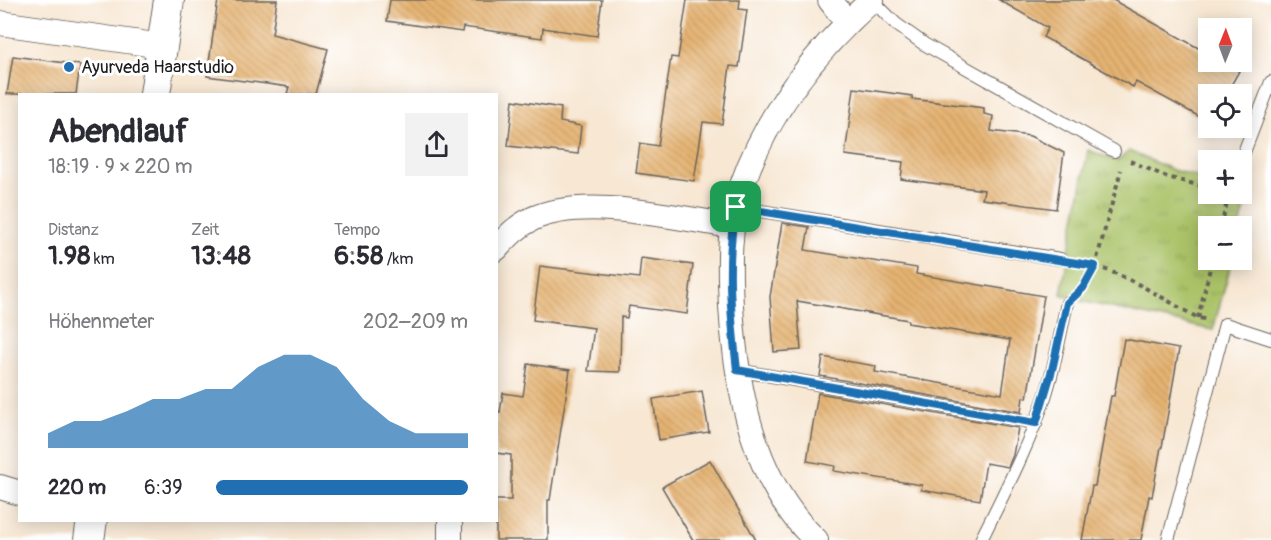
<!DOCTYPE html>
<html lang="de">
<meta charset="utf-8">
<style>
:root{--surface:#fff;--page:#f2f2f3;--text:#2b2b33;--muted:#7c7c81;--accent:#1f6fb2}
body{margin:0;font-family:Pangolin,sans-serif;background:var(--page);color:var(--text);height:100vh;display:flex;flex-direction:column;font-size:22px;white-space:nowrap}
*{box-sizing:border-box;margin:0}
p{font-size:20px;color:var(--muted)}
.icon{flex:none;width:33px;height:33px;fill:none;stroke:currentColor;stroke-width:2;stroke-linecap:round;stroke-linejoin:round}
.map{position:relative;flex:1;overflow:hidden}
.side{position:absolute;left:18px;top:93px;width:480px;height:429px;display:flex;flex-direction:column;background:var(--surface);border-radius:0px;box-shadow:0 3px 15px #0003}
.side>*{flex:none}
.needle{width:39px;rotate:1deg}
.buttons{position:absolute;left:1198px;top:18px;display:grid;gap:12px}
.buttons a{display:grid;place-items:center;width:54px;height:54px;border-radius:0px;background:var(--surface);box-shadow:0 3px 15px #0003;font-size:30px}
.pin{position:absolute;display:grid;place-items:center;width:51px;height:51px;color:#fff;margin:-26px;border-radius:12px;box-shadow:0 3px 9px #0006}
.round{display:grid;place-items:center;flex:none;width:63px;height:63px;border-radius:0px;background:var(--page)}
.summary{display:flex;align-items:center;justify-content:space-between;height:102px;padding:0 30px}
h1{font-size:33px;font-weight:700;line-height:45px}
.metrics{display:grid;grid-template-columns:repeat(3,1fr);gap:9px;height:102px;padding:6px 30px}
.metrics div{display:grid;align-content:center}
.metrics b{font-size:26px;font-weight:700}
.metrics small{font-size:16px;font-weight:400}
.metrics p{font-size:16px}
.chart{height:168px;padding:12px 30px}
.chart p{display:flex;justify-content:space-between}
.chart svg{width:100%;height:108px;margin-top:6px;fill:var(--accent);opacity:.7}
ul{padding:0 30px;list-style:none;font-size:20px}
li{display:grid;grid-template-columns:96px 72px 1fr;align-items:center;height:45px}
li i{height:15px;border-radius:8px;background:var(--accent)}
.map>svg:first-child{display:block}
</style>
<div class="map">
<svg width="1271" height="540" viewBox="0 0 1271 540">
<defs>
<pattern id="park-tufts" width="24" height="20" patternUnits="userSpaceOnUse" patternTransform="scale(1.5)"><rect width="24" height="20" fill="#aac267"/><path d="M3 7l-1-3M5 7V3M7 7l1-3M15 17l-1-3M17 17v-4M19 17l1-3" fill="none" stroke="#92a659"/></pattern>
<pattern id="building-back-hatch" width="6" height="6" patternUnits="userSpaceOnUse" patternTransform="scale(1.5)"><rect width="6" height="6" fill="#e5b372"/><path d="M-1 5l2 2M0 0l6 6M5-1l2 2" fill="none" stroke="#c49962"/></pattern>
</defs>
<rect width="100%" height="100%" fill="#fff"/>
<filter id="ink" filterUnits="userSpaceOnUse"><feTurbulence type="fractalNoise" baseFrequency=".0167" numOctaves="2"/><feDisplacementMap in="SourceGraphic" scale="12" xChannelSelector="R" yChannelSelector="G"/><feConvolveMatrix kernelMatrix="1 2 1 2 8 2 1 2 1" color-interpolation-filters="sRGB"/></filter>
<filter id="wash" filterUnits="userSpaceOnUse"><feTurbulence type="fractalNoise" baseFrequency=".008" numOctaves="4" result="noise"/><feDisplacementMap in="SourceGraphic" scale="24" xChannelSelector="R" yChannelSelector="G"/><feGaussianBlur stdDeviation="1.35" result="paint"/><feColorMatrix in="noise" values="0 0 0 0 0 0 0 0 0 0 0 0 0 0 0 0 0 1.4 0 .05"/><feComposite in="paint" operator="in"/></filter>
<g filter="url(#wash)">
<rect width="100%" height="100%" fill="#f7e7d3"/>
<path fill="url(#park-tufts)" stroke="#636f42" stroke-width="1.5" d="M1088 150 1117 161 1129 151 1173 170 1209 180V194H1242V188L1250 190 1240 226H1209V260H1232L1213 330 1076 300 1061 294Z"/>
<g id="blocks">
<g fill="url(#building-back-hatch)">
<path d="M218 0H277L272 34 328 49 316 94H287L289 87 207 76Z"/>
<path d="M390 0H602L597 36 543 28 542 38 463 27 462 32 387 21Z"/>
<path d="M687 0H740L739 9 747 10 739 67 730 66 722 124 703 122 694 181 636 173 640 143 658 146 671 57 678 58Z"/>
<path d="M999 0H1113L1209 54V62H1222L1239 71 1226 94H1209V122L1136 82 1133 87 1043 37 1048 28Z"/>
<path d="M13 56 80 65 76 94H7Z"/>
<path d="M854 88 912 96V99L984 108V114L993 116 991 131 1030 136 1064 153 1056 209 982 199 984 190 901 179 903 162 845 155Z"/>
<path d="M513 100 561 108 560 122 581 126 578 154 508 146Z"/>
<path d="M782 223 809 227 805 250 917 268 916 274 1044 296 1027 398 1023 397 1021 412 820 376 823 357 876 366 875 372 1002 394 1010 340 908 323V320L797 301 801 350 774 352 770 297Z"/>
<path d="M641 258 693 265 687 314 629 306 627 318 621 317 620 372 588 371 594 328 533 320 540 266 639 278Z"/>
<path d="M1124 339 1179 349 1162 447H1161L1152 497 1149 496 1141 540H1082L1092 486H1095L1111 396H1114Z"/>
<path d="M528 364 570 370 550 500H548V540H496V500H511V455L496 453V411L500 412 503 393 523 396Z"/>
<path d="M702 391 709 432 659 440 653 399Z"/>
<path d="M818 393 1018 428 1013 455 1008 467 986 463 980 500 921 490 922 485 834 471 835 466 807 461Z"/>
<path d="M710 460 734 502 756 540H693L687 530 662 487Z"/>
</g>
</g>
</g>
<g filter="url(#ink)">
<use href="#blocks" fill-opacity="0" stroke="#69635c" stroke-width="1.5"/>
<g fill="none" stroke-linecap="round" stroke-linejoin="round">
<g stroke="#69635c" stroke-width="14">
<g id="service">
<path d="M872 0 896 24 924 44 1114 151"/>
<path d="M1241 160 1271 82"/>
<path d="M736 207 1060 259"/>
<path d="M737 370 1036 423"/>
<path d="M981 540C1004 493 1028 447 1045 397 1055 366 1060 334 1067 303"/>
<path d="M1168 540 1225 324 1271 339"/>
</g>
</g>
<g stroke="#69635c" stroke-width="26">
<g id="minor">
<path d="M830 0 847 22"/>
<path d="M0 23 162 46"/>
<path d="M496 249C507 237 517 226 532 219 583 195 676 218 732 226"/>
<path d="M0 487 20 493"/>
<path d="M450 520V540"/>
<path d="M816 540C753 482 736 387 731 306 729 267 728 226 741 188 766 115 815 51 872 0"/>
</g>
</g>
<g stroke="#69635c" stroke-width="32">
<g id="tertiary">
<path d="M155 94 169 0"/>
<path d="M89 540 92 520"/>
</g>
</g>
<g stroke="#69635c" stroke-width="4" stroke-dasharray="4.5 4.5" stroke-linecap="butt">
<path d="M1130 161 1167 177 1209 188"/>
<path d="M1221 226 1229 194"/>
<path d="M1078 262C1121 270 1160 297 1198 318L1205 319"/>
<path d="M1081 290 1095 266 1121 170"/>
<path d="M1198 318 1212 260"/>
</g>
<use href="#service" stroke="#fff" stroke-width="12"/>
<use href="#minor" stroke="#fff" stroke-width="24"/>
<use href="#tertiary" stroke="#fff" stroke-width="30"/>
</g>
</g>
<g fill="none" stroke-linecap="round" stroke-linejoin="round" filter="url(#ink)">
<g stroke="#fff" stroke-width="12">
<path id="route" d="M736 207 1095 266 1083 288 1067 303 1052 370 1036 423 737 370C731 316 725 261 736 207Z"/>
</g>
<use href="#route" stroke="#1f6fb2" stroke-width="8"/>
</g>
<circle fill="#1f6fb2" stroke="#fff" stroke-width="2" cx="69" cy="67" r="6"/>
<g text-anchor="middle" stroke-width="6" stroke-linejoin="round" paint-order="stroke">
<g font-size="18" fill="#1c1c1c" stroke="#fff" text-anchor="start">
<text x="81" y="73">Ayurveda Haarstudio</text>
</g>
</g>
</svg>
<div class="buttons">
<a><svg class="needle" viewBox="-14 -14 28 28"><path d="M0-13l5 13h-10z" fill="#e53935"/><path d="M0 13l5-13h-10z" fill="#7c7c81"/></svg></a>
<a><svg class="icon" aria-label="locate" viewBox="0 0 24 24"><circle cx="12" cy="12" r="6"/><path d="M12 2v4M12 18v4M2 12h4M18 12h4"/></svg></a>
<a>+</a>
<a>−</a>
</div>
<div class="pin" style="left:736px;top:207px;background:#1e9e55"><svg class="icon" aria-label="arrive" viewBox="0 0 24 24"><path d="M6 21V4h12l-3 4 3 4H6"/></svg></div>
<section class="side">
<div class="summary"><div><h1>Abendlauf</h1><p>18:19 · 9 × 220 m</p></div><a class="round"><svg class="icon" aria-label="share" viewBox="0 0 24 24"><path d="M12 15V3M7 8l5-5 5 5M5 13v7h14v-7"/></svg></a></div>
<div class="metrics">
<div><p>Distanz</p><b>1.98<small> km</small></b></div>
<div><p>Zeit</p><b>13:48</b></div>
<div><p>Tempo</p><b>6:58<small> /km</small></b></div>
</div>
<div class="chart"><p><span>Höhenmeter</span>202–209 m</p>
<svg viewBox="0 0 160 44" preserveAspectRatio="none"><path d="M0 44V38L10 33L20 33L30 29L40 24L50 24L60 20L70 20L80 11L90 6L100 6L110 11L120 24L130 33L140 38L150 38L160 38V44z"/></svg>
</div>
<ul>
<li><b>220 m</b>6:39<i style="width:100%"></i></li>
</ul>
</section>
</div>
